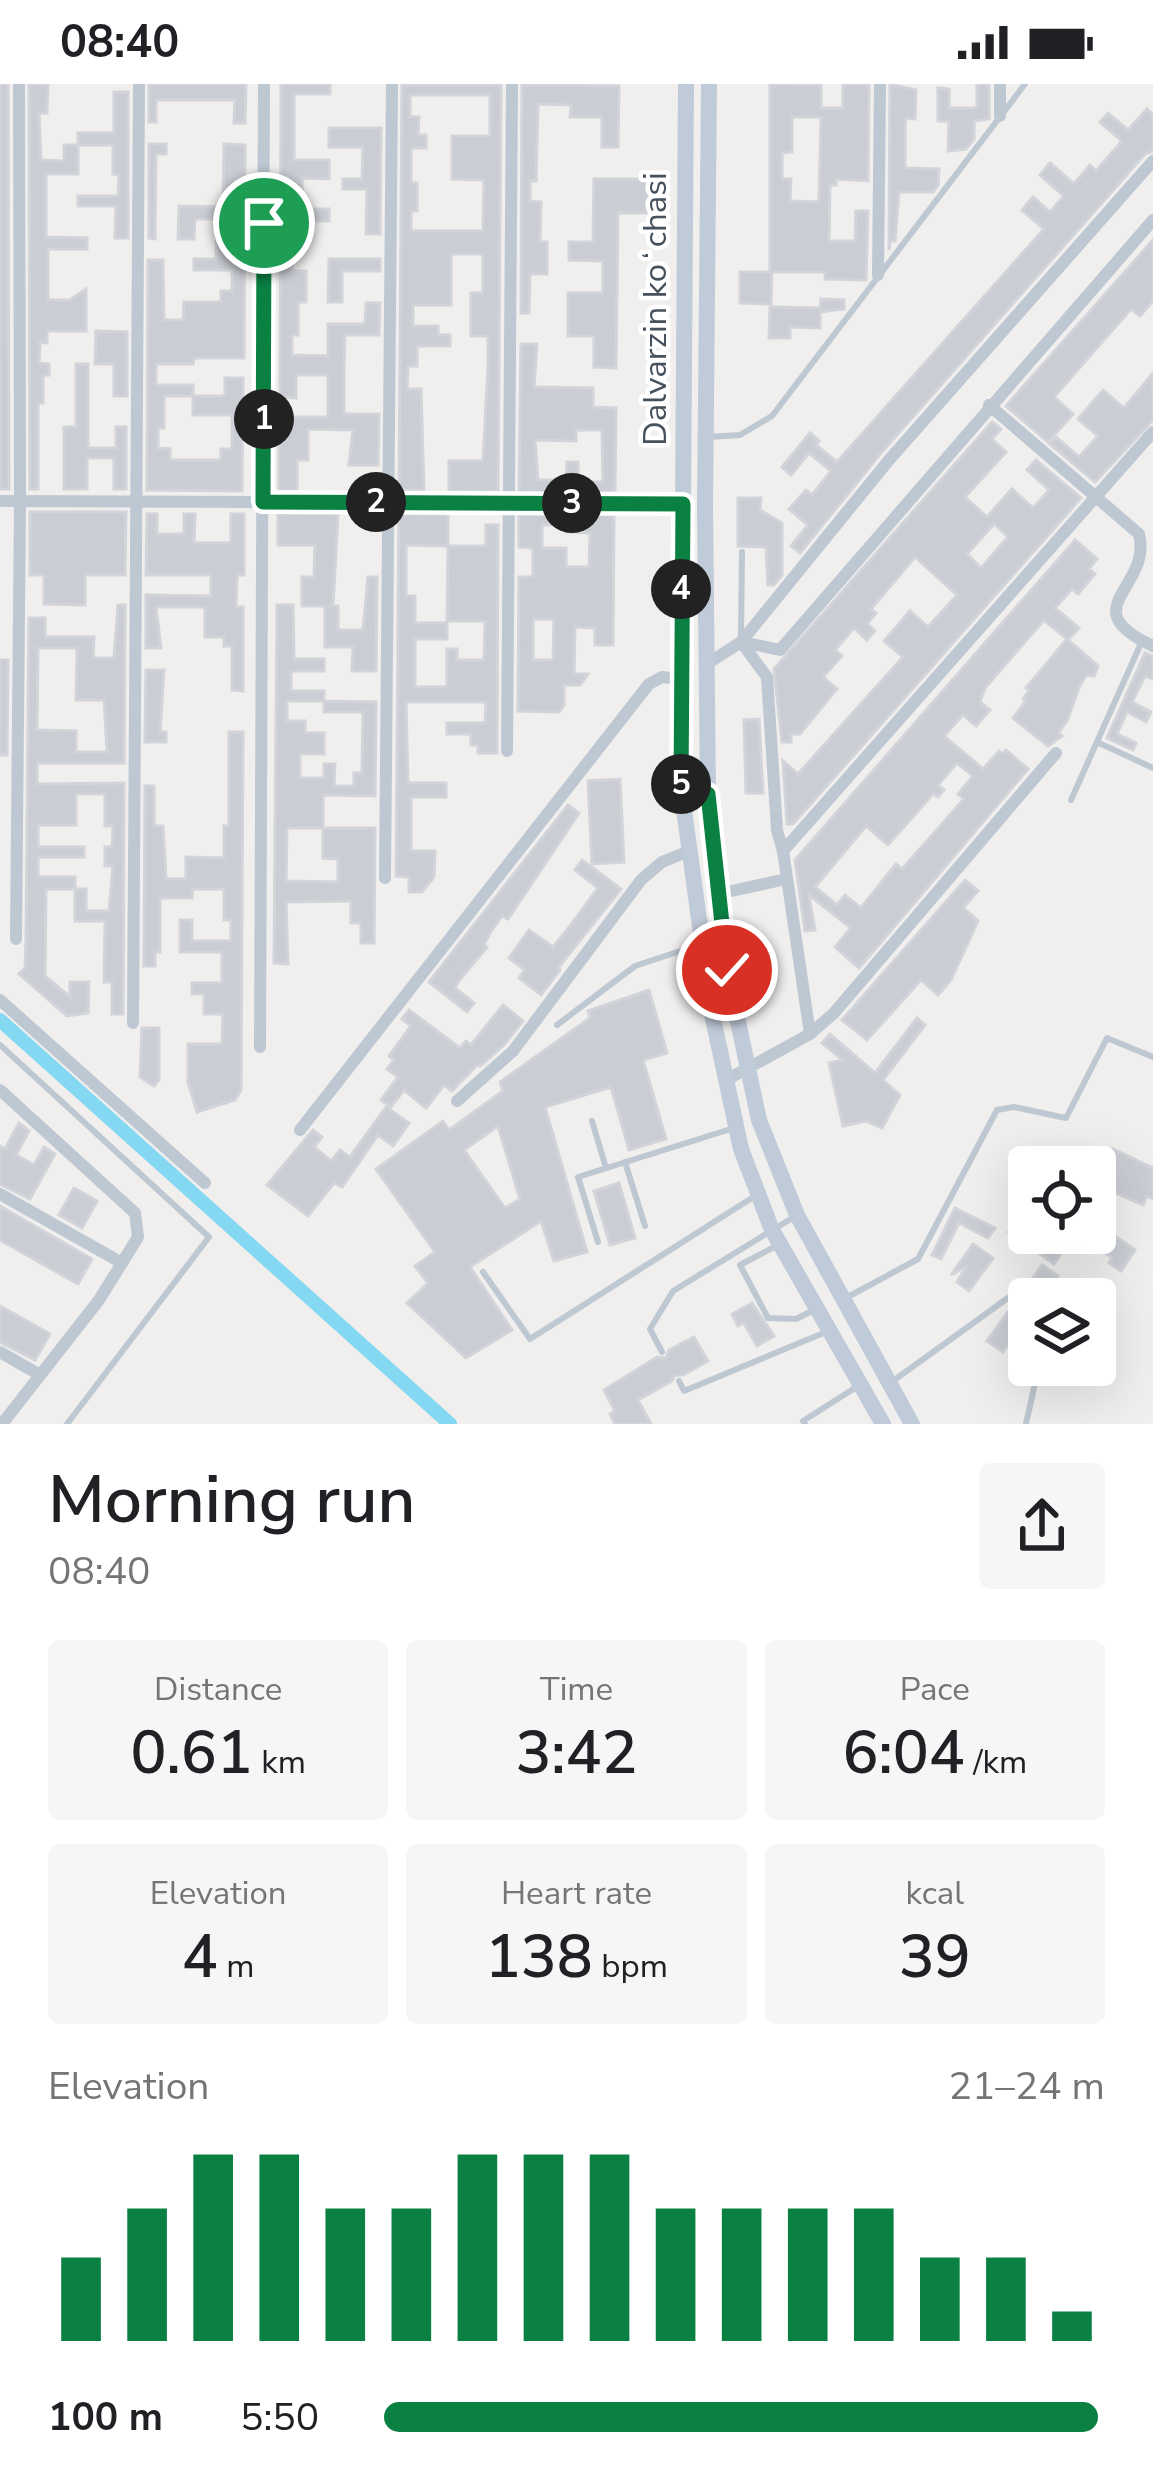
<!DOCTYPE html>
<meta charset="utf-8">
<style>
:root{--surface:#fff;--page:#f6f6f6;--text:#202124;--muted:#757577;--accent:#0b8043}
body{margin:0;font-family:"Nunito Sans",sans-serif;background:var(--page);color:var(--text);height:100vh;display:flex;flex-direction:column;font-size:45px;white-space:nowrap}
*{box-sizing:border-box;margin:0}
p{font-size:39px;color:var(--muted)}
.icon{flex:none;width:66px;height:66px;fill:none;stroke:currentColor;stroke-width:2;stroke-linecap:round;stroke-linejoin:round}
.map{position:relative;height:1340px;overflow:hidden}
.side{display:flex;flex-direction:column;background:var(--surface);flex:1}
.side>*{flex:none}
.tools{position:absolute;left:1008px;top:1062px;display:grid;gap:24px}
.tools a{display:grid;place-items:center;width:108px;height:108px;border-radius:12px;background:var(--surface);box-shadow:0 12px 48px #0002;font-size:60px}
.pin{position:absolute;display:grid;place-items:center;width:102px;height:102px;color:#fff;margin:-51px;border:6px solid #fff;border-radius:50%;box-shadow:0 3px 12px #0007}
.km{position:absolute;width:60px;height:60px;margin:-30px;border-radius:50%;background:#222;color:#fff;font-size:33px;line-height:60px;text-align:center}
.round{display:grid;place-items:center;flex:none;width:126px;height:126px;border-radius:12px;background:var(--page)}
.head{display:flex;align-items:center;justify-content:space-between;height:204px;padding:0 48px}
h1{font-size:66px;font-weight:600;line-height:90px}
.stats{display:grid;grid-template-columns:repeat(3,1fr);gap:18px;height:204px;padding:12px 48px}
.stats div{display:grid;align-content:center;border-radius:12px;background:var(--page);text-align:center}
.stats b{font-size:60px;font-weight:600}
.stats small{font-size:33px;font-weight:400}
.stats p{font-size:33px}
.chart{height:336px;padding:24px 48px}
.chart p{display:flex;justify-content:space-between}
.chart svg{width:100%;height:216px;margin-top:12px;stroke:var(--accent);stroke-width:6}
ul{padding:0 48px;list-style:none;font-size:39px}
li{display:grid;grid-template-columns:192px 144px 1fr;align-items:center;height:90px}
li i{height:30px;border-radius:15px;background:var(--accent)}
.status{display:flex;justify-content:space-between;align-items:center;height:84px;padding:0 60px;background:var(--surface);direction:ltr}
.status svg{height:33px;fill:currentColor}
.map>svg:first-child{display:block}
</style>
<div class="status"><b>08:40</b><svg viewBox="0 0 49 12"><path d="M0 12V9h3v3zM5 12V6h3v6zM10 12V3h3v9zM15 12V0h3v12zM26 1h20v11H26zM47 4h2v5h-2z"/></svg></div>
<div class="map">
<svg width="1153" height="1340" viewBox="0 0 1153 1340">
<rect width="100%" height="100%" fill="#f1eeee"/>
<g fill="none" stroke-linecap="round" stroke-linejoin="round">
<path stroke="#84d8f2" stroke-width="14" d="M0 936 450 1340"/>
</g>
<g fill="#cacdd4" stroke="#d2d4da" stroke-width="3" fill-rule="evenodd">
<path d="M0 0H8L9 405H0Z"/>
<path d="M29 0H48L47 29H39L41 76 64 77V61H78V90H46V153L87 154V165H48V216H70L86 205V247H47V259L40 258 39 279 49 280V291H43V319H38V405H30Z"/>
<path d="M149 0H246L245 39H234L235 16H156V38H149Z"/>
<path d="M281 0H330V10H294V76H329V95L302 94V125H329V137H292V187H306V218H298V251H292V271L328 272V240H365L366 219H380L379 251H345L344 282V330H379L378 381H349L353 346 308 345V376H297V407H279V333H328V291H296V314L280 313Z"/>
<path d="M770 0 821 1V24H843V0H869L868 97 836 95V101H830L829 157H855L856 127H868L866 196 825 195V188H770ZM792 33H821L819 118 790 117 791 95H782V69L792 68Z"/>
<path d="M890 0 916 6 915 35 907 34 905 39V84L939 85 938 101 933 108H899L895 157H890L889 166Z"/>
<path d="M977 0H989V35L974 37V55L966 65 948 67 949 37H938V4L949 5V24H977Z"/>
<path d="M402 1H501L498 407H449V377H483L488 283V252H471V209H483V170H451V221H413V242H438V251H450V262H417V282H408L407 305H421L424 406H399ZM410 11H490V52H452V95L484 96 483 147H411V127H417V99H411V64H426V51H418L419 33H410Z"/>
<path d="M522 1 619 2 618 63H602V33H570L571 21 538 20 536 97H530V117L541 118 540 158H547V190H530L529 229H521Z"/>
<path d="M114 8H128V154H115L116 122H78V112H118L119 91 113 90V61H78V49H114Z"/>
<path d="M1147 25 1153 31V67L1145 70 881 369 800 469 791 462 808 441 789 425 806 406 812 411 831 387 809 369 791 391 782 383 810 349 819 357 816 361 837 378 1044 145 1022 126 1033 113 1050 128 1064 112 1040 91 1050 79 1074 100 1090 81 1096 87 1122 57 1100 38 1108 29 1128 46Z"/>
<path d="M329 44H381L380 150H366L367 105H343V95H362L363 63H329Z"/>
<path d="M149 60H166V70H156L155 155 149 154Z"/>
<path d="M224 60 245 61 244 274H194L193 280H156V301H193V312H225V294H243L242 407 147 406 148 176H163L164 236H183L184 218H221V207H232V186H194V175H216L217 135H195L194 155H178L179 122 223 123ZM164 312H193V331H232V365H221V376H170V365L158 364V344H164Z"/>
<path d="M594 95H667L666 129H618L616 284 594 283V252H568V209H603V177L569 176V158H593Z"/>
<path d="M1153 156V217L1140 232 1131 225 1054 313 1073 330 1048 358 1006 322Z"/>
<path d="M329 175H380V187H342V218H328Z"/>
<path d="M740 188H772L771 220 740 219Z"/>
<path d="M821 215 844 216V225L820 228V244L790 243V254H769L770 223 820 224Z"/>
<path d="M96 247 127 248V312H114V280H95Z"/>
<path d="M521 260H537L534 303 593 304V323L616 324 615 409H519ZM576 346H602L603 398H578V378H567L566 396H538L535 356 576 357Z"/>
<path d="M76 280H88V364H116V343H126V405H114V374H87V405H64V343H76Z"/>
<path d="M1153 289V336L1095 398 1050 360 1056 353 1079 373 1098 352 1078 335 1103 306 1124 324Z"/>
<path d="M992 338 1001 345 992 355 1006 368 965 413 987 433 1012 405 1033 424 1049 406 1027 386 1036 376 1081 414 793 740H787L783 677 798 690 903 573 884 557 910 527 928 543 957 511 915 473 871 525 876 529 867 540 875 547 867 556 854 544 835 566 842 572 823 593 837 605 800 650H791V658H782L774 585ZM994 440 1008 453 981 484 967 470Z"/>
<path d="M738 414H761L760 426 782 439V491L774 501H768L766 463 738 462Z"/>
<path d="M30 428H126L125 491H85V521L44 520V491H30Z"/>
<path d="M147 430H157V450H184V430H195L194 459H231V430H244V491H237L236 523H243V607L232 606V562H224V553H205V523H156L161 564H146V511L211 512V491H146Z"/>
<path d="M278 430H338L333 522H328H338V546H363L368 493H377L376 587H352L353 563H325V522H302V493H314L315 461H278Z"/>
<path d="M399 430H448V462H486V441H498L497 669H478V661H471V650H447V639H485L486 618H406L408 699H446V713H411V767H435L434 793 422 808H409V793L396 792ZM406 461 448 462 447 537H485L484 576H457V565H447V603H415V555H447V539H415V512H406Z"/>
<path d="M519 430 614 431 613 561H595V544L575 543 574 590H588L580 601H564V621L559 628 518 627 519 493H533V464L519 463ZM542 441H566V448L590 449 589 483H566V464H542ZM533 535H554L553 576H533Z"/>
<path d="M1075 456 1097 475 1089 485 1095 490 1078 510 1072 505 1055 524 1079 544 1068 556 1044 536 985 604 980 618 990 626 976 642 963 631 944 652 983 685 999 667 1003 670 1006 666 1028 685 859 884 835 863 851 844 809 811 815 846 805 847 795 776ZM957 679 973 692 958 710 964 715 902 785 896 780 861 824 845 811 837 821 815 803 866 742 888 761 933 710 938 713 944 706 938 701Z"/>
<path d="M118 521H125L124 679H37V700L124 699 123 930H112V898H104L105 837H75V805H46L45 892 70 913V898H89L88 929 67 932 19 890 25 884 26 855 29 534H45V553H94L93 574H114ZM38 564H77L76 616H104L107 668H76V647L37 646ZM76 710H105V742H113L112 763H105V782H113L109 827H86V805H75V793H38V773H84V763H38V741H76Z"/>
<path d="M277 521H293L294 575H324V587H291V607H324V617L376 618 375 712 323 711V744H375L374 859H361V839H351V817L286 818 288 880 274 879ZM287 617H324V628H363L362 689H354V702H334L335 680H324V694H300V670H324V649H305V637H287ZM287 744H323V774L338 775V798L286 797Z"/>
<path d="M1067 555 1098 582 1094 592 1087 591 1080 601 1067 637 1058 649 1062 652 1048 662 1013 634 1026 617 1023 615 1029 606 1026 604Z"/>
<path d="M1145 569 1153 572V595L1145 592 1132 618 1151 628 1146 638 1127 628 1117 650 1136 659 1133 666 1107 654Z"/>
<path d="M0 576H8L7 671H0Z"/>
<path d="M146 586H164L160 648H166V658H145Z"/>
<path d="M759 635 763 709H746L744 636Z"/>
<path d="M229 648H243L241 1006 235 1016 197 1028 188 998V960H222L223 930H204V910H192V899H222V868H180V836H192V857H231V836H224V805H193L192 814H160V868H155V882H144L145 702H154V742H163L166 795H186V773L224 774V742H229Z"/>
<path d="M620 695 624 778 592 780 588 697Z"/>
<path d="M568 721 579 729 508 835 502 832 490 849 484 861 487 863 458 898 455 904 474 919 467 928 429 898Z"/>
<path d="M582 776 621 805 558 884 560 886 541 911 519 894 525 886 509 874 529 846 553 863 567 846 598 804 575 786Z"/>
<path d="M965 796 978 807 963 824 978 837 951 896 938 911 921 896 867 956 842 936Z"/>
<path d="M649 906 667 969 643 976 666 1055 629 1066 611 1003 545 1023 587 1168 554 1177 541 1137 470 1183 512 1246 466 1274 407 1219 428 1199 415 1182 435 1168 376 1085 443 1037 449 1046 503 1007 500 998 590 934 588 927ZM498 1042 520 1115 505 1124 464 1066Z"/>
<path d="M503 921 523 937 505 960 480 982 478 980 452 1007 444 1001 426 1024 404 1006 391 1023 381 1016 398 993 387 985 394 976 389 972 411 942 402 935 409 926 460 964 466 957 471 961Z"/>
<path d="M917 934 925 941 883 996 900 1011 882 1044 866 1037 843 1042 829 979 843 976 822 959 830 950 875 989Z"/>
<path d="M142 944H159V996L154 1002 140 993Z"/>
<path d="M386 1023 409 1039 393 1062 378 1051 342 1103 334 1099 308 1132 267 1101 313 1046 322 1053 314 1063 331 1077 340 1066 350 1073Z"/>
<path d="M19 1039 29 1047 16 1071 34 1081 44 1063 55 1070 30 1115 0 1100V1062L5 1065Z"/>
<path d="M1113 1065 1153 1084V1115L1147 1112 1143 1121 1096 1100Z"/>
<path d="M619 1099 635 1154 610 1161 594 1107Z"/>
<path d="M74 1104 97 1117 82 1144 59 1131Z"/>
<path d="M0 1122 92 1175 78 1200 0 1156Z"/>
<path d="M955 1124 995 1144 988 1154 959 1139 941 1175 932 1171Z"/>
<path d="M1029 1134V1149H1075L1054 1180 1010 1149H1019Z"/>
<path d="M1095 1138 1135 1166 1121 1187 1109 1179 1112 1174 1077 1149H1095Z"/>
<path d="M973 1160 993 1174 969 1207 957 1198 967 1182 951 1191Z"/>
<path d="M1042 1181 1058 1192 1042 1215H1029V1233L1003 1268 987 1257Z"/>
<path d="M752 1219 774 1252 757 1262 744 1239 738 1242 732 1230Z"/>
<path d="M0 1222 50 1250 35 1276 0 1258Z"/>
<path d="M694 1253 708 1277 683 1291H675L672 1297 638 1316 651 1340H615L610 1330 615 1327 604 1306 657 1273 666 1274 669 1266Z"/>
</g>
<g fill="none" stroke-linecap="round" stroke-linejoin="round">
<g stroke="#bec8d2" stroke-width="6">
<path d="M709 353 740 351 772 332 1025 0"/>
<path d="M741 554 742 468"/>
<path d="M1097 658 1153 684"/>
<path d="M1071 716 1142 557"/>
<path d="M557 941 635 882 698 861"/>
<path d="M0 961 209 1153 67 1340"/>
<path d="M592 1037 606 1084"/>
<path d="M625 1078 645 1142"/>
<path d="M598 1158 578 1093 734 1044"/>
<path d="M776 1162 740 1181 768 1234 796 1235 814 1226"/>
<path d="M483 1188 530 1255 755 1112"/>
<path d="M844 1215 918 1175 997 1026 1014 1023 1066 1034 1107 954 1153 973"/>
<path d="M662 1268 650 1245 673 1207 794 1133"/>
<path d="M679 1297 684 1307 826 1248"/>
<path d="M893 1297 1012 1211"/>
<path d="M805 1340 803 1337 858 1302"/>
<path d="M1026 1340 1039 1281"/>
</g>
<g stroke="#bec8d2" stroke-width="12">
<path d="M1000 32V0"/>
<path d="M878 191 880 0"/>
<path d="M989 321 1139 450C1153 504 1071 524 1153 562"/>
<path d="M0 417 683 420"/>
<path d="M741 558 767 593 777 746 783 767 1153 348"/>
<path d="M742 558 780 566 1153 136"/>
<path d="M707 580 741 558 889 376 1153 77"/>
<path d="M507 667 512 0"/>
<path d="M385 794 392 0"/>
<path d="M718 810 786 795"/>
<path d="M16 855 20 417 19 0"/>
<path d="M0 916 205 1099"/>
<path d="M133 939 139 0"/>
<path d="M810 950 834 929 1056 669"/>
<path d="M260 963 264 0"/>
<path d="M728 995 810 950 783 767"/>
<path d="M0 1006 135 1129 138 1153 122 1179 99 1216 2 1340"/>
<path d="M457 1017 513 967 641 796 662 778 689 767"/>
<path d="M300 1046 649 600 662 593 680 595"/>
<path d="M0 1110 122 1179"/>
<path d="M0 1268 40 1291"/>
</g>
<g stroke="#c0cbd9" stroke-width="16">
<path d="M686 0 681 704 712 930 741 1065 772 1146 883 1340"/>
<path d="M709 0 705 422 708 710 727 886 759 1036 797 1131 912 1340"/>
</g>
</g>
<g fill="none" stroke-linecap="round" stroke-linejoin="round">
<g stroke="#fff" stroke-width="24">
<path id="route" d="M264 139 263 418 683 420 681 704 683 715 708 710 727 886"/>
</g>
<use href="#route" stroke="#0b8043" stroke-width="15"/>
</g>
<g text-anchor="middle" stroke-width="9" stroke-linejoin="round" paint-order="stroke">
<g font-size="33" fill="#45515d" stroke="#fff">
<text transform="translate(654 225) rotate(-90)" y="12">Dalvarzin koʻchasi</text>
</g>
</g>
</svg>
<div class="tools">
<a><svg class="icon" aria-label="locate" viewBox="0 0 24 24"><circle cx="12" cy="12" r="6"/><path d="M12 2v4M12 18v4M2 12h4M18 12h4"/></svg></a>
<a><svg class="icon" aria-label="layers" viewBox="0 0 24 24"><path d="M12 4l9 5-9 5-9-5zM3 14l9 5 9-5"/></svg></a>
</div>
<div class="pin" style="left:264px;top:139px;background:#1e9e55"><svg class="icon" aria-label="arrive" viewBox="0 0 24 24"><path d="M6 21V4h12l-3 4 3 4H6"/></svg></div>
<div class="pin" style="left:727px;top:886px;background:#d93025"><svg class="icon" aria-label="check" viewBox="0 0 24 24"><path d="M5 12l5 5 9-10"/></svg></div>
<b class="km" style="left:264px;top:335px">1</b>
<b class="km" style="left:376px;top:418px">2</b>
<b class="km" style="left:572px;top:419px">3</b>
<b class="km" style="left:681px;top:505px">4</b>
<b class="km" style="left:681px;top:700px">5</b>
</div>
<section class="side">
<div class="head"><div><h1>Morning run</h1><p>08:40</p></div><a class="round"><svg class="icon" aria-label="share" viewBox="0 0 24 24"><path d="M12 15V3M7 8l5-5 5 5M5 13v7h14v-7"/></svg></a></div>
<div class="stats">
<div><p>Distance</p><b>0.61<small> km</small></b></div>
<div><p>Time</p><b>3:42</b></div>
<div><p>Pace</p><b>6:04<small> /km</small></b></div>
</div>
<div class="stats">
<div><p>Elevation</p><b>4<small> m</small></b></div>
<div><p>Heart rate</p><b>138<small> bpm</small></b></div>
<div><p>kcal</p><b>39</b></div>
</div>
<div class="chart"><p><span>Elevation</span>21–24 m</p>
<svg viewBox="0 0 160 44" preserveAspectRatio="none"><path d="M5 44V27M15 44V17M25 44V6M35 44V6M45 44V17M55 44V17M65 44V6M75 44V6M85 44V6M95 44V17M105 44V17M115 44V17M125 44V17M135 44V27M145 44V27M155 44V38"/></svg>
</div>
<ul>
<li><b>100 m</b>5:50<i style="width:99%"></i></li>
</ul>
</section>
